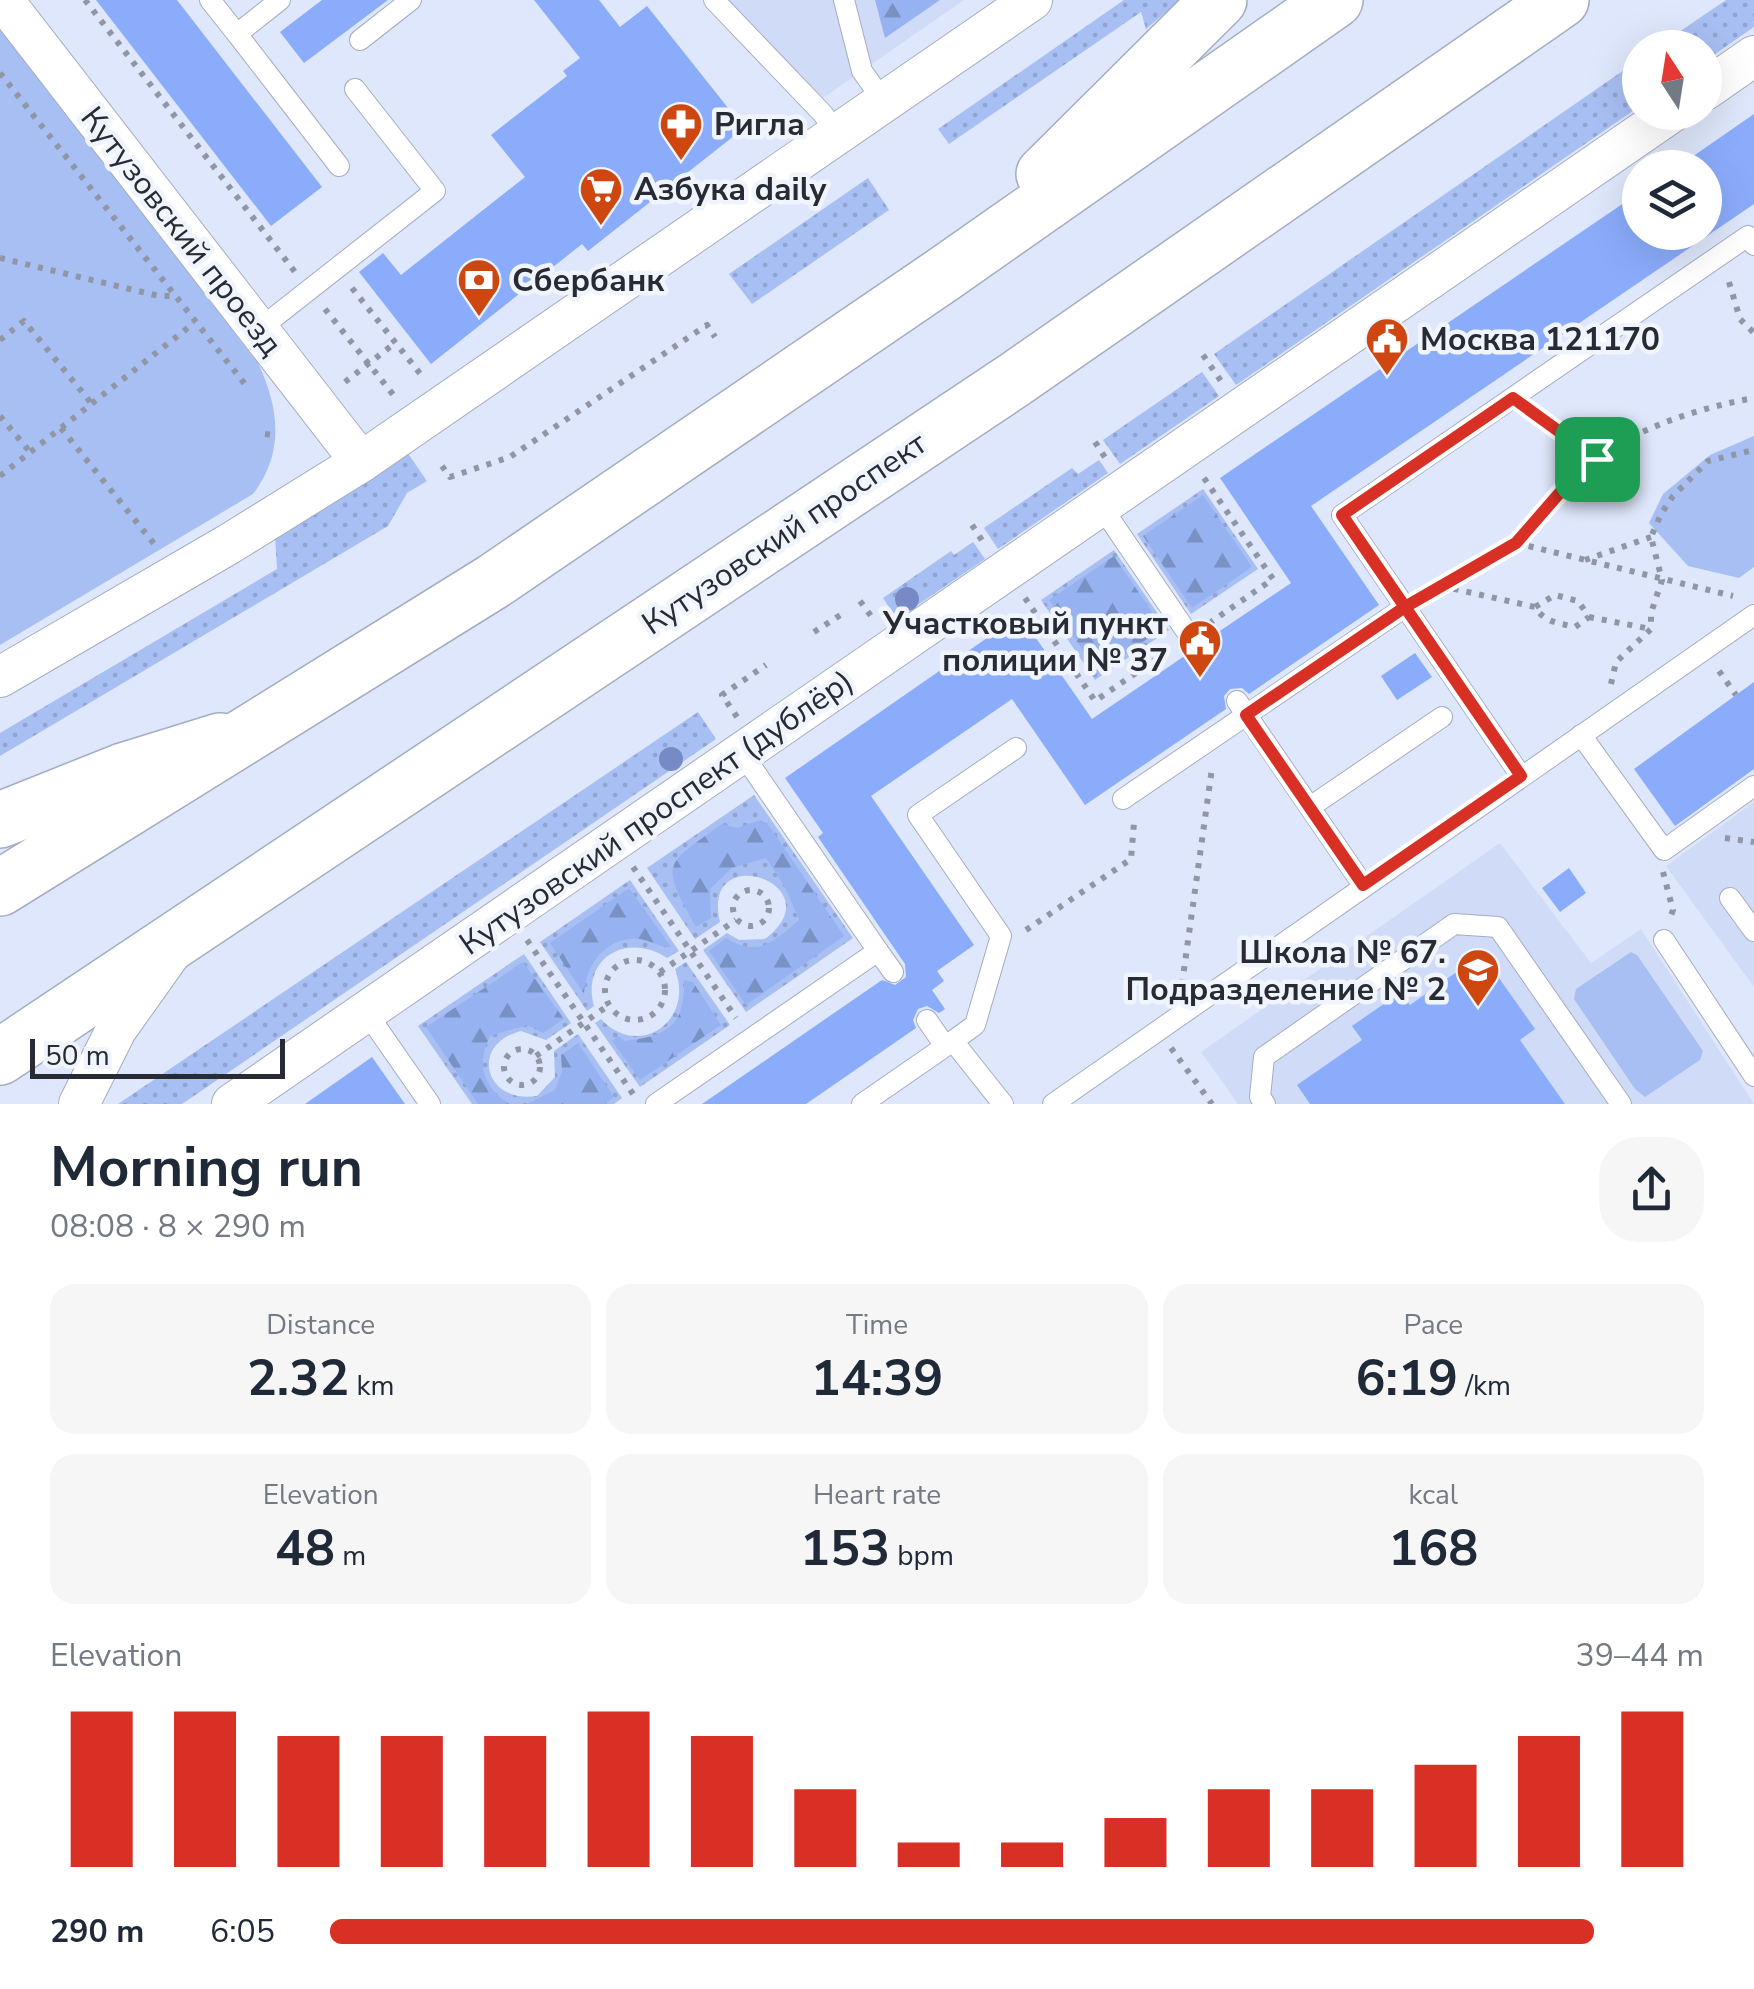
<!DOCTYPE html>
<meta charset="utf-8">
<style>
:root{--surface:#fff;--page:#f6f6f7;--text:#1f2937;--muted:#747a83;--accent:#d93025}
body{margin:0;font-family:"Nunito Sans",sans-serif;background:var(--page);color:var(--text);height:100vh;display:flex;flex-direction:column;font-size:38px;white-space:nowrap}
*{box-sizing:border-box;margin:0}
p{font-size:32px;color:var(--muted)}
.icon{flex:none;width:55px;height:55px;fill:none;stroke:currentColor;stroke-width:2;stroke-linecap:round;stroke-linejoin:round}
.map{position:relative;height:1104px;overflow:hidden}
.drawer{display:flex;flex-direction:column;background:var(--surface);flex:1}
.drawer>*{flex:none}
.needle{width:65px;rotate:348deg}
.controls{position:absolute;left:1622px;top:30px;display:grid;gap:20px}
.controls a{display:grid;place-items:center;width:100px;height:100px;border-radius:50%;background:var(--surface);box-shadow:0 10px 40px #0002;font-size:50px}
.scale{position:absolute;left:30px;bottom:25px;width:255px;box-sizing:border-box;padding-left:10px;border:5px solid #282b33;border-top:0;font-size:28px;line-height:35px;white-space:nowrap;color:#282b33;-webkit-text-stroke:8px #f0f4fc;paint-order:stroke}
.pin{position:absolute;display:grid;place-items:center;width:85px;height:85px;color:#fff;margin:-42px;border-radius:20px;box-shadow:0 5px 15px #0006}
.round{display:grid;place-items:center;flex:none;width:105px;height:105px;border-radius:40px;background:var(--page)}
.overview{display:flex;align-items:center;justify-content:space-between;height:170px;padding:0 50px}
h1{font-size:55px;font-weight:700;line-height:75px}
.metrics{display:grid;grid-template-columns:repeat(3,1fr);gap:15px;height:170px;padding:10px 50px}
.metrics div{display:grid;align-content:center;border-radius:25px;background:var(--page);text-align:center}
.metrics b{font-size:50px;font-weight:700}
.metrics small{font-size:28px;font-weight:400}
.metrics p{font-size:28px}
.chart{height:280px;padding:20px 50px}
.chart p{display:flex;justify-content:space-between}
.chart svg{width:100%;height:180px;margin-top:10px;stroke:var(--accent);stroke-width:6}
ul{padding:0 50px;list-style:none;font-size:32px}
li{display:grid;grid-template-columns:160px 120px 1fr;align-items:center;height:75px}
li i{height:25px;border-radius:12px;background:var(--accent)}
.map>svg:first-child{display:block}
</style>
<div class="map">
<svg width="1754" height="1104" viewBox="0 0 1754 1104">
<defs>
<pattern id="grass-dots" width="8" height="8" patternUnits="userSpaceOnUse" patternTransform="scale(2.5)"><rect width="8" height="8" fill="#a8bff3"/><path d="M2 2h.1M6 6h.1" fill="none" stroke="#91a4d1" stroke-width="1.8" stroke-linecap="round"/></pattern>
<pattern id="forest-firs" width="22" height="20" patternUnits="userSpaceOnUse" patternTransform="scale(2.5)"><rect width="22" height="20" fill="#96b2f1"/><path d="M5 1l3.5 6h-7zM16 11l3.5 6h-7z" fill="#7a91c4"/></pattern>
</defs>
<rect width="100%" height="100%" fill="#dee7fb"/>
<g fill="#d0dcf7">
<path d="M727 0H964L823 98Z"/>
<path d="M1754 802V987L1666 866Z"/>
<path d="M1500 843 1591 963 1641 929 1754 1104H1238L1201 1052Z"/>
</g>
<g fill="url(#grass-dots)">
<path d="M1124 0H1180L1146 29 1141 12 949 144 938 129Z"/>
<path d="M1726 0H1754V27L1705 61V48L1657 47Z"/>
<path d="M1640 59V106L1236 385 1214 354Z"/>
<path d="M868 178 889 210 752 304 729 274Z"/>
<path d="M1202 372 1219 396 1120 464 1103 440Z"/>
<path d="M407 452 427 481 407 493 388 526 0 756V733L277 569 275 536Z"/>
<path d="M1099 460 1108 473 998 549 984 528 1072 468 1078 474Z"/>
<path d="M1203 489 1258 569 1191 614 1137 534Z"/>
<path d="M973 542 985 559 897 619 883 598 951 551 954 555Z"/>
<path d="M1114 550 1169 630 1095 680 1041 600Z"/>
<path d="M698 712 716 739 182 1104H118Z"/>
<path d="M754 795 853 938 746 1012 703 950 727 933 739 940 765 939C837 885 700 837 720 922L695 939 647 868Z"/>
<path d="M630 880 679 951 667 958C628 932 581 957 594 1006L587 1011 540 942Z"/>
<path d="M524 954 571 1023 546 1040 521 1031C469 1044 484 1104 537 1096L555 1077 554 1051 578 1034 622 1098 614 1104H472L418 1026Z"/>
<path d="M686 962 730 1025 640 1087 595 1023 601 1019C639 1060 695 1021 675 969Z"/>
</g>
<g fill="url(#forest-firs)">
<path d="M875 0H940L885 38Z"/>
<path d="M1203 495 1252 567 1192 608 1143 536Z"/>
<path d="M1114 556 1163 628 1098 673 1049 600Z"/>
<path d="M761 820 769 826 844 936 746 1005 709 951 726 938C759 958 773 942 799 920L785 887 766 858 732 868 710 889 711 918 696 927C660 862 663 866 722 824L736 828Z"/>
<path d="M629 888 671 947C659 947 651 941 640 939 605 936 586 965 584 994L550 943Z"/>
<path d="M523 962 564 1019 543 1033 527 1025 490 1036C476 1064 483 1088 510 1104H478L426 1027Z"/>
<path d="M684 980 693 982 721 1025 640 1080 612 1041 618 1036 625 1041C668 1036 685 1025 684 980Z"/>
<path d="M578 1043 614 1097 605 1104H527L555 1090 562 1071 561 1055Z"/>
</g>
<g fill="#a8bff3">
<path d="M0 28 258 363C279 408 285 452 253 494L0 645Z"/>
<path d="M1754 436V567L1739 578 1688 566 1649 523 1663 494 1710 455Z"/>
<path d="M1631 952 1637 955 1703 1051 1700 1060 1645 1097 1635 1089 1574 999 1576 989Z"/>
</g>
<g fill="#8bacfb">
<path d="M96 0H177L322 187 271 226Z"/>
<path d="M322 0H388L304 63 280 32Z"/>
<path d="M534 0H599L620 27 647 6 744 128 588 251 582 244 431 364 359 272 383 253 401 275 525 177 491 135 567 76 563 71 580 58Z"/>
<path d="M1754 114V204L1311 506 1379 605 1249 694 1242 688 1230 689 1224 696 1226 709 1085 805 1012 699 871 796 974 945 937 971 944 981 932 990 945 1009 939 1013 927 1006 918 1009 913 1020 916 1028 806 1104H702L882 980 895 985 906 977 905 964 818 837 823 833 785 778 1020 615 1092 719 1186 655 1197 661 1205 658 1211 647 1208 639 1291 583 1220 478 1640 192V232H1705V168H1676Z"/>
<path d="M1415 653 1432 677 1397 700 1381 676Z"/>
<path d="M1754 682V769L1675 826 1634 769Z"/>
<path d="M1569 868 1586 893 1560 912 1542 888Z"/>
<path d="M1482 954 1535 1029 1520 1040 1565 1104H1310L1297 1085 1362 1040 1352 1026 1401 992 1410 1005Z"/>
<path d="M372 1057 405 1104H305Z"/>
</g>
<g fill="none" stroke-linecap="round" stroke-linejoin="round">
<g stroke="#a4adc0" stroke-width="22">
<g id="lane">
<path d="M210 0 237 34 280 0"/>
<path d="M714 0 823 114 837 134"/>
<path d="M844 0 862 71 884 102"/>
<path d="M237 34 339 166"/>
<path d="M360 40 411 0"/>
<path d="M258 330 435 191 355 89"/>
<path d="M1101 506 1197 647"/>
<path d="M1237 701 1363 885"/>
<path d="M1581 735 1664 850 1754 786"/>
<path d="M1521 776 1342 515 1748 236 1754 245"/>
<path d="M1123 799 1405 607"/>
<path d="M1310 807 1442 717"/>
<path d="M1730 898 1754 931"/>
<path d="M1664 940 1754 1076"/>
<path d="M878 951 893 972"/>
<path d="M366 1012 430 1104"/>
<path d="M927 1020 945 1046"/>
<path d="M953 1041 975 1025 1001 936 918 815 1016 748"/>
<path d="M656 1104 878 951 742 753"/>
<path d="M862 1104 953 1041 1003 1104"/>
<path d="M1053 1104 1754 615"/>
<path d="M1265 1104 1260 1097 1264 1057 1454 924 1498 927 1621 1104"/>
</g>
</g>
<g stroke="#a4adc0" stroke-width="42">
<g id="street">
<path d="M3 0 361 462"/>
<path d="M1705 90 1754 56"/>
<path d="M0 677 229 544 361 462 1032 0"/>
<path d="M79 1104 116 1030 170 954"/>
<path d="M232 1104 1672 112"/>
</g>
</g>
<g stroke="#a4adc0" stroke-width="58">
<path id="secondary" d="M0 820 123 771 220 741"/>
</g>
<g stroke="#a4adc0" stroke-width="58">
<g id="primary">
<path d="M1044 174 1219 0"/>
<path d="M0 888 494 581 944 274 1335 0"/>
<path d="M0 1057 1017 378 1561 0"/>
</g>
</g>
<g stroke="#9096a5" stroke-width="6" stroke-dasharray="5 8" stroke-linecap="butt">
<path d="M85 0 295 272"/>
<path d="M0 73 248 388"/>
<path d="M0 258 159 296H172"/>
<path d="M1729 282 1740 319 1754 333"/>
<path d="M352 288 422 376"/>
<path d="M325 309 395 397"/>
<path d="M0 340 24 321 92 404"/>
<path d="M1203 355 1221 381"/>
<path d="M345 382 395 343"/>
<path d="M1533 413 1597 459"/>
<path d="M0 416 30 452"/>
<path d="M61 428 155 545"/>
<path d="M265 434 275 435"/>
<path d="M1095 442 1106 459"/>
<path d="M442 466 450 477 510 457 707 325 715 337"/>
<path d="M0 476 194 323"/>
<path d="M1204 478 1273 579 1211 622"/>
<path d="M972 525 985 545"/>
<path d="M1516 543 1733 596"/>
<path d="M1585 560 1651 537"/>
<path d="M1441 586 1535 607C1544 622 1558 623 1575 627L1589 617 1578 601 1555 595 1535 607"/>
<path d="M1428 594C1454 578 1492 563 1515 543 1539 524 1553 493 1577 473 1625 432 1692 409 1754 398"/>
<path d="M1025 598 1095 701 1168 651"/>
<path d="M860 601 874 620"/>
<path d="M1589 617 1651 629"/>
<path d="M814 632 845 612"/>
<path d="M1719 671 1736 695"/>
<path d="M1611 684 1616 662 1651 629V613L1662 580 1651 537 1661 514 1673 496 1708 461 1754 450"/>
<path d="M737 717 722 695 766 665"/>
<path d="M1725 838 1754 842"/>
<path d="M633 867 736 1018"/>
<path d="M1663 872 1673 910 1670 918"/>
<circle cx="751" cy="908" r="18"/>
<path d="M1026 930 1131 859 1134 823"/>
<path d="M527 940 633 1094"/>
<circle cx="635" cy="990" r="30"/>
<path d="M660 972 736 920"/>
<path d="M1182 984 1212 768"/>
<path d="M1171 1048 1212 1104"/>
<circle cx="522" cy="1067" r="18"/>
<path d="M536 1056 609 1005"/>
</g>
<use href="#lane" stroke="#fff" stroke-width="20"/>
<use href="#street" stroke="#fff" stroke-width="40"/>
<use href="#secondary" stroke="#fff" stroke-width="55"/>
<use href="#primary" stroke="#fff" stroke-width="55"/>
</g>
<g fill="#778ac5">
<circle cx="907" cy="599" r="12"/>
<circle cx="671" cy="759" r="12"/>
</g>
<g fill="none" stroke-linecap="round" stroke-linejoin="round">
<g stroke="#fff" stroke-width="20">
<path id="route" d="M1597 459 1513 398 1342 515 1405 607 1246 715 1363 885 1521 776 1405 607 1516 543 1577 473 1597 459"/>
</g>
<use href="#route" stroke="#d93025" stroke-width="12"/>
</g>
<defs>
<g id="pharmacy-pin" transform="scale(2.25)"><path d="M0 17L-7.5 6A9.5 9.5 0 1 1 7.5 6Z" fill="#ce4711" stroke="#f0f4fc"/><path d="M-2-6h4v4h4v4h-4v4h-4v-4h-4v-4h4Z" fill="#fff"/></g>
<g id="supermarket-pin" transform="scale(2.25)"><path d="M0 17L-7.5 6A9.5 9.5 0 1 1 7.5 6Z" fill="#ce4711" stroke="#f0f4fc"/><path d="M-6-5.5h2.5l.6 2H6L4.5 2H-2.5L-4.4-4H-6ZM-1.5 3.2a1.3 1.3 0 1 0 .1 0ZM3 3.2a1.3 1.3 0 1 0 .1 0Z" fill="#fff"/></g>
<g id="bank-pin" transform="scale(2.25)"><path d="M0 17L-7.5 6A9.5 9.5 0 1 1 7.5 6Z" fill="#ce4711" stroke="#f0f4fc"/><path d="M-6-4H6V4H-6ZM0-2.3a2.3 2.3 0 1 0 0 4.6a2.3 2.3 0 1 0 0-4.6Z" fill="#fff"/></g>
<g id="civic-pin" transform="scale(2.25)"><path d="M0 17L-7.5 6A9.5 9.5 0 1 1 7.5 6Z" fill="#ce4711" stroke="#f0f4fc"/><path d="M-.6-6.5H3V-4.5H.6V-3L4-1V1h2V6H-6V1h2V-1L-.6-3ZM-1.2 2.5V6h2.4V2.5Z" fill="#fff"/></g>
<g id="school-pin" transform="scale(2.25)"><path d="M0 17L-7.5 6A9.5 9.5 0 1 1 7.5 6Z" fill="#ce4711" stroke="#f0f4fc"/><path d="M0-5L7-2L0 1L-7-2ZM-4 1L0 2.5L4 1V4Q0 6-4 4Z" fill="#fff"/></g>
</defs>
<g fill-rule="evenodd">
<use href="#pharmacy-pin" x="681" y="124"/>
<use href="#supermarket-pin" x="601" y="189"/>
<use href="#bank-pin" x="479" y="280"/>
<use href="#civic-pin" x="1387" y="339"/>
<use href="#civic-pin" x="1200" y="641"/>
<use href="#school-pin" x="1478" y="970"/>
</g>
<g text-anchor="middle" stroke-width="9" stroke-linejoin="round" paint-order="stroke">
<g font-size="32" font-weight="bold" fill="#282b33" stroke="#f0f4fc" text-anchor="start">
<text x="714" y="135">Ригла</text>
<text x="634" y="200">Азбука daily</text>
<text x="512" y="291">Сбербанк</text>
<text x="1420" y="350">Москва 121170</text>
<text x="1168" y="634" text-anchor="end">Участковый пункт<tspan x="1168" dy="37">полиции № 37</tspan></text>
<text x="1446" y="963" text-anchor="end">Школа № 67.<tspan x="1446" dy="37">Подразделение № 2</tspan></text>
</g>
<g font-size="32" fill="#282b33" stroke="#f0f4fc">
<text transform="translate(182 231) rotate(52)" y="11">Кутузовский проезд</text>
<text transform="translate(784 533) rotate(-34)" y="11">Кутузовский проспект</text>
<text transform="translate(656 812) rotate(-35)" y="11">Кутузовский проспект (дублёр)</text>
</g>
</g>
</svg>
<div class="controls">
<a><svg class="needle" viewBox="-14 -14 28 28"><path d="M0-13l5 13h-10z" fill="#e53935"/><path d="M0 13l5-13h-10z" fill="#747a83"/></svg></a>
<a><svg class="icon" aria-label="layers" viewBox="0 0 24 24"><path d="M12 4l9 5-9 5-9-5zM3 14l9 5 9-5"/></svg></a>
</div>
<div class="scale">50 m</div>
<div class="pin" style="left:1597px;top:459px;background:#1e9e55"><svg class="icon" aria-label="arrive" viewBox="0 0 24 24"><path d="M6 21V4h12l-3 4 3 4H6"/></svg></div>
</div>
<section class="drawer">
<div class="overview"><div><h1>Morning run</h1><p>08:08 · 8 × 290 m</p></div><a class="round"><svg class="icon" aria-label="share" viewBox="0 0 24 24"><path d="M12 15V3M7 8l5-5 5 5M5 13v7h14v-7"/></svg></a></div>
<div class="metrics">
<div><p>Distance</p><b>2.32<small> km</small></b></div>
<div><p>Time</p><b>14:39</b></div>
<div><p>Pace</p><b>6:19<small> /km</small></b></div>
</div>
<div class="metrics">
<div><p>Elevation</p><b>48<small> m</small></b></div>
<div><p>Heart rate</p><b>153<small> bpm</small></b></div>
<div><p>kcal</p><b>168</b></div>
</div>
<div class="chart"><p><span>Elevation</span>39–44 m</p>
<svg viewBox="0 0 160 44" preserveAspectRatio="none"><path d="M5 44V6M15 44V6M25 44V12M35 44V12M45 44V12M55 44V6M65 44V12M75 44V25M85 44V38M95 44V38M105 44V32M115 44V25M125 44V25M135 44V19M145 44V12M155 44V6"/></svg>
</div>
<ul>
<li><b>290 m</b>6:05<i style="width:92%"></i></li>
</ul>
</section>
